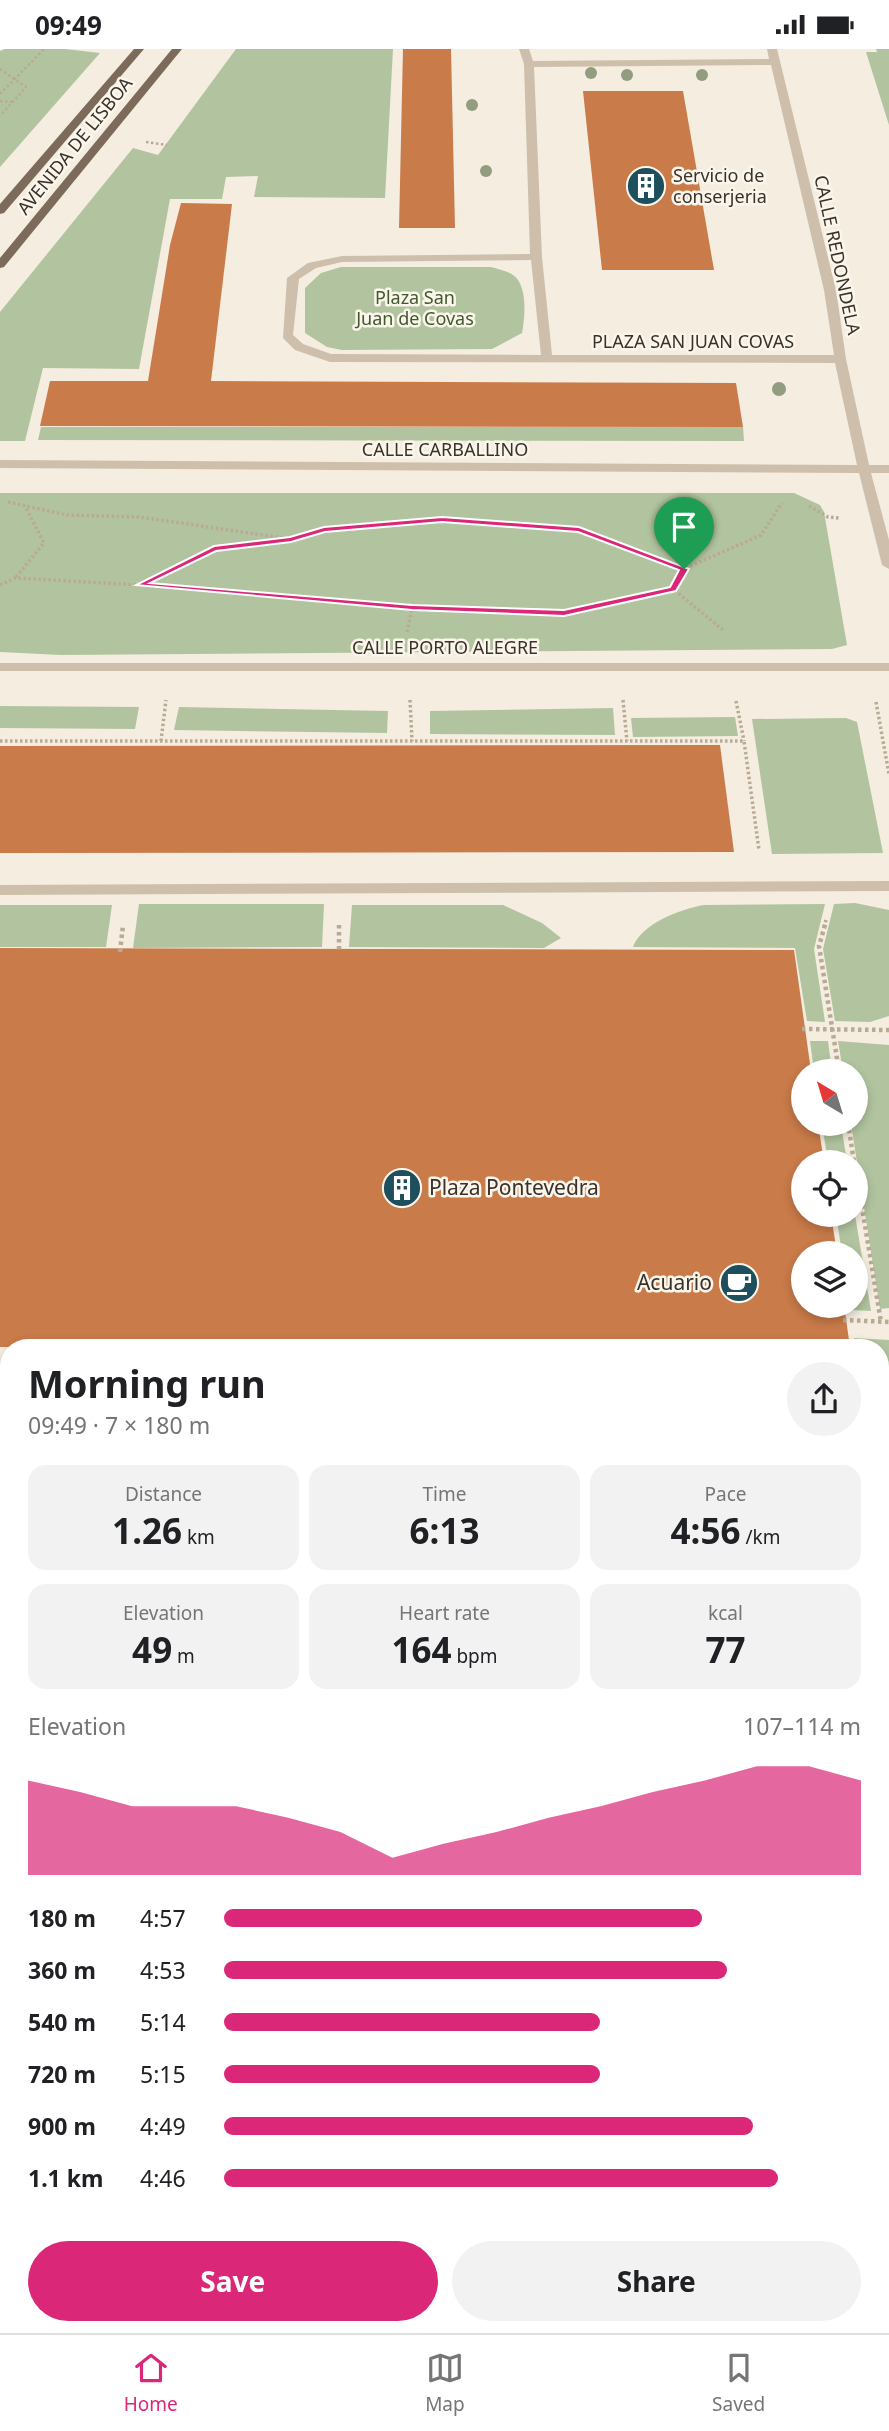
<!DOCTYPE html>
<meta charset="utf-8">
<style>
:root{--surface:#fff;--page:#f2f2f2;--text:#202124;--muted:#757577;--line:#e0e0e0;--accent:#db2777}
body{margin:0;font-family:"Noto Sans",sans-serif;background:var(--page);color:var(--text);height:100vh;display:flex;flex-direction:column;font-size:26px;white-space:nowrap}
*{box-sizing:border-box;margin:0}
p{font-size:23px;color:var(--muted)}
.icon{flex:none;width:38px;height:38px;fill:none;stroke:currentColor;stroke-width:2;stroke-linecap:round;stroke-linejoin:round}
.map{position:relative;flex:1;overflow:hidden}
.side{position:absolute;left:0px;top:1290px;width:889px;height:996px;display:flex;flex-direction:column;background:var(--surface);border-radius:28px 28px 0 0;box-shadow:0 4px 10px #0003}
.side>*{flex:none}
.needle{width:46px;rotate:322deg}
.buttons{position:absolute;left:791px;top:1010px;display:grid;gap:14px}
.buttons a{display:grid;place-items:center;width:77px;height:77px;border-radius:50%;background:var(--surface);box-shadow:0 4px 10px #0003;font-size:35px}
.pin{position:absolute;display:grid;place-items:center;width:60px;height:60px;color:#fff;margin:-72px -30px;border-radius:50% 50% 50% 0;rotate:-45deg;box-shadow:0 0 7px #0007}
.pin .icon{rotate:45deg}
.round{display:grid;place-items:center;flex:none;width:74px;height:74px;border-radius:37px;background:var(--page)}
.headline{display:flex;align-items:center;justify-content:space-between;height:119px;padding:0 28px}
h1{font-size:38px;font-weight:700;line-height:52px}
.stats{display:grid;grid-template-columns:repeat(3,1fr);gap:10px;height:119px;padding:7px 28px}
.stats div{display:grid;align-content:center;border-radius:18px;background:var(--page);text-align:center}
.stats b{font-size:35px;font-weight:700}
.stats small{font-size:19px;font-weight:400}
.stats p{font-size:19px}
.chart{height:196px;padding:14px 28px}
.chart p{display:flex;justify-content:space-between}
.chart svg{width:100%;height:126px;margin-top:7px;fill:var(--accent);opacity:.7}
.button{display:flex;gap:14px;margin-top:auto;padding:14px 28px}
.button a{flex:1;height:80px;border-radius:42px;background:var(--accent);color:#fff;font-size:28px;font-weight:700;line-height:80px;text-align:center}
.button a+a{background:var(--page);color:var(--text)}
ul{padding:0 28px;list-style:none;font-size:23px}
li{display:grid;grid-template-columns:112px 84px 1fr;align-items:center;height:52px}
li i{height:18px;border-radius:9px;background:var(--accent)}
.status{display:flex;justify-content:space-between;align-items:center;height:49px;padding:0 35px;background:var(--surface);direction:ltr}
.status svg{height:19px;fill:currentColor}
.dock{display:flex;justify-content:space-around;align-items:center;height:98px;border-top:2px solid var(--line);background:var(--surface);font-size:19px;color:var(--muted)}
.dock a{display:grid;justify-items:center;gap:4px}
.dock .current{color:var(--accent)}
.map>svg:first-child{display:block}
</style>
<div class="status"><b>09:49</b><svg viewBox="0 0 49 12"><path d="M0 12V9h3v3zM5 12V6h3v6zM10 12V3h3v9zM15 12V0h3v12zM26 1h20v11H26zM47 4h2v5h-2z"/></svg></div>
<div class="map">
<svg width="889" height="2284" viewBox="0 0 889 2284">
<rect width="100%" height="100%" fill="#f4ede0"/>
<g fill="#b1c49f">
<path d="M5 0H65L100 4 0 118V2Z"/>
<path d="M236 0H393L385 149 254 148 258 127 226 128 222 150H170L139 320 43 319 25 392H0V263L133 99 158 106Z"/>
<path d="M876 0H889V76L866 3H877Z"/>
<path d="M341 218H491C498 220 507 222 513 226 528 236 525 268 522 284L492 300 342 301 327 298 305 284V239L321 224Z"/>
<path d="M41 378H743L744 392 38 391Z"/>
<path d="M0 444H794L820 456 824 463 847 596 832 600 61 606 0 603Z"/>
<path d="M0 657 139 658 135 680 0 679Z"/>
<path d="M179 658 388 662 387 684 174 681Z"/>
<path d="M613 659 615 686 430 685V662Z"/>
<path d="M735 668 738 687 633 688 631 669Z"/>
<path d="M846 669 857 673 883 804 772 805 752 670Z"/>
<path d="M855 854 889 861V967L870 973 835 972 823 900 834 855Z"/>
<path d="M139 855H324L322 898 133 899Z"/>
<path d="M825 855 814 900 825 973 807 972 795 899 633 898C642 874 681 860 704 856Z"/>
<path d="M0 856H112L106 898H0Z"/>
<path d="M352 856H503L542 874 561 889 544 899 349 898Z"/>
<path d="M810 992H828L832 1022H814Z"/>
<path d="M838 992 889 996V1259L880 1260 851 1075 856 1074V1022H843Z"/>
<path d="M822 1075H841L847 1113H828Z"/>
<path d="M836 1166H855L871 1262 851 1261 850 1257 856 1256V1204H842Z"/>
<path d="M854 1289 889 1291V1410H880V1298H856Z"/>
<path d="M0 1842H9V1994L0 1993Z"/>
<path d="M880 1851H889V2035L880 2047Z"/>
<path d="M880 2134 889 2140V2284H680V2277H880Z"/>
<rect x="492" y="2277" width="102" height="7"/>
</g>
<g fill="#c97b49">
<path d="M403 0H451L455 179H399Z"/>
<path d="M583 42H683L714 221H602Z"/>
<path d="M181 154 232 155 211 332 736 334 743 378 40 377 50 332H148L170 196Z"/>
<path d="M720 696 734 803 0 804V697Z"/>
<path d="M0 899 794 901 811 1022H803V1074H818L824 1113H803V1166H831L837 1204H803V1256H844L850 1298H0Z"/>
</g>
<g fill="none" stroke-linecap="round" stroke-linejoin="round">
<g stroke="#b9aa95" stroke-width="2.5" stroke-dasharray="2.5 2.5" stroke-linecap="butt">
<path d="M0 20 26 38 0 67"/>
<path d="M0 45 44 0"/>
<path d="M0 52 13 53"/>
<path d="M146 93 167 96"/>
</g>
<g stroke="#b9aa95" stroke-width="3.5" stroke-dasharray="2.5 2.5" stroke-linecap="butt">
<path d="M8 453 67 466 139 468 291 490 324 481 442 470 579 481 684 520 761 486 782 454"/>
<path d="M809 457 828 468 839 469"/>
<path d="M284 491 214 499 140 536 412 558"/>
<path d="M684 520 673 540 723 581"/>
<path d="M16 528 44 494 25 457"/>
<path d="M0 536 15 529 140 536"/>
<path d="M407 583 412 558 564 564 673 540"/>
<path d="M410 651 412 692"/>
<path d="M623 651 627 692"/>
<path d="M736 652 744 692"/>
<path d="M876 653 889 725"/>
<path d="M0 692H744L759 801"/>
<path d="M161 692 166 651"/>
<path d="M824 878 826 871"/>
</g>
<g stroke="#b9aa95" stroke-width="4.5" stroke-dasharray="3.5 3.5" stroke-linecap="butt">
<path d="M339 876V903"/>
<path d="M825 876 819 897 839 1022"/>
<path d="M120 903 123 876"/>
<path d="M802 980 889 981"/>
<path d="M848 1074 854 1113"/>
<path d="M856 1122 881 1273"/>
<path d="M843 1271 889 1273"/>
<path d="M0 1400H9"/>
</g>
<g stroke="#b9aa95" stroke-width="5" stroke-dasharray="4.5 4.5" stroke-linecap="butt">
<path d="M0 1514 9 1513"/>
<path d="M880 1561 889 1629"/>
<path d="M0 1749H9"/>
<path d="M880 2104 889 2102"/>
<path d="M604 2277V2284"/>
<path d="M672 2277V2284"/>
</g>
<g fill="#cdbfab" fill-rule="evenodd">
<path d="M519 0H529L533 12 769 10 767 0H777L836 241 846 310 869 416H889V424H871L889 491V520L882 516 859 424 0 419V411L857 416 835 314 330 313 295 301 283 289 287 229 308 214 342 207 530 205 524 15ZM771 16 824 241 834 306H552L542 208 534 18ZM531 211 541 306 331 305 303 295 293 286 299 230 316 219 342 213Z"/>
<rect x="0" y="614" width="889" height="8"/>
<path d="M889 832V842L0 846V836Z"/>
<rect x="880" y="1443" width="9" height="18"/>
<rect x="0" y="1445" width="9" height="18"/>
<rect x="880" y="1782" width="9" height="22"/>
<rect x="0" y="1792" width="9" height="22"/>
</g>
<g fill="#7c6b5b" fill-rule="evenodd">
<path d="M134 0H144L4 164 0 165V155Z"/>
<path d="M172 0H182L4 218 0 219V209Z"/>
</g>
</g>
<g fill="#929c7e">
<circle cx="591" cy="24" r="6"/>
<circle cx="627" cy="26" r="6"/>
<circle cx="702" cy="26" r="6"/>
<circle cx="472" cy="56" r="6"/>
<circle cx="486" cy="122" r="6"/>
<circle cx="779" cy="340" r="7"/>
</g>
<path fill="#db2777" stroke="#fff" stroke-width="2" fill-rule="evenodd" d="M442 468 579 478 689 520 676 542 564 567 412 561 136 536 214 497 290 488 324 478ZM442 473 578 483 679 521 670 538 564 561 412 556 150 534 216 502 291 493 325 483Z"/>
<defs>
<g id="building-disc" transform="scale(2.0125)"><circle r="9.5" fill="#1e4f5d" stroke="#fbf6ec"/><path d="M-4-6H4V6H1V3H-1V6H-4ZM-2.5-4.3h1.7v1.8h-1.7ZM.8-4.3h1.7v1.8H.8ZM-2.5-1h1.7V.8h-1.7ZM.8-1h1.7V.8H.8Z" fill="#fff"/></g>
<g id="cafe-disc" transform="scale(2.0125)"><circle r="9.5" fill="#1e4f5d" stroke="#fbf6ec"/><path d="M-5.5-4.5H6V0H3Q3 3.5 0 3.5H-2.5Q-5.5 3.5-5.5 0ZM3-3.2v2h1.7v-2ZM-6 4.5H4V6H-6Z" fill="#fff"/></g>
</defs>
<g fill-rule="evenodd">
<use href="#building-disc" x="646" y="137"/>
<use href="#building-disc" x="402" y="1139"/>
<use href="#cafe-disc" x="739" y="1234"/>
</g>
<g text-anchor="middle" stroke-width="5" stroke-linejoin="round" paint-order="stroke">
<g font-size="18" fill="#3a322a" stroke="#fbf6ec">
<text transform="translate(75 97) rotate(-51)" y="6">AVENIDA DE LISBOA</text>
<text transform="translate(837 206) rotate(78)" y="6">CALLE REDONDELA</text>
<text x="693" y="299">PLAZA SAN JUAN COVAS</text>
<text x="445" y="407">CALLE CARBALLINO</text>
<text x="445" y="605">CALLE PORTO ALEGRE</text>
</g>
<g font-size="18" fill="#3a322a" stroke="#fbf6ec" text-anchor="start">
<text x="673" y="133">Servicio de<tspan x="673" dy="21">conserjeria</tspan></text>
</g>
<g font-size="18" fill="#42592d" stroke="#fbf6ec">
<text x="415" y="255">Plaza San<tspan x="415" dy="21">Juan de Covas</tspan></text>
</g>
<g font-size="21" fill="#3a322a" stroke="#fbf6ec" text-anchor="start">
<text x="429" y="1146">Plaza Pontevedra</text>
<text x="712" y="1241" text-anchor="end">Acuario</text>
</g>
</g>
</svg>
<div class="buttons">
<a><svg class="needle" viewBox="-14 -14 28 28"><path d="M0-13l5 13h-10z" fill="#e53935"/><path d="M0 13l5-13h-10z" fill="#757577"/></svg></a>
<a><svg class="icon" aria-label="locate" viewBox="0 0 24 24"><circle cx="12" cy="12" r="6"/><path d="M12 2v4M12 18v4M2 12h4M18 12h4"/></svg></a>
<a><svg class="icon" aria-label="layers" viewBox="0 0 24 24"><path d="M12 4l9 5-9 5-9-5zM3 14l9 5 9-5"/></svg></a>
</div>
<div class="pin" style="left:684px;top:520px;background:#1e9e55"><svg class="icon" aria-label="arrive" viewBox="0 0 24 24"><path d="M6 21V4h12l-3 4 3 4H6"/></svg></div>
<section class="side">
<div class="headline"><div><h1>Morning run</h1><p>09:49 · 7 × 180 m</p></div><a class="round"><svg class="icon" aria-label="share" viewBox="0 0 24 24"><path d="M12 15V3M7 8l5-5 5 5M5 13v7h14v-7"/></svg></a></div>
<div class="stats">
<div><p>Distance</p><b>1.26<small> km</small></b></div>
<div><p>Time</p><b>6:13</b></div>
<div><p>Pace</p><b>4:56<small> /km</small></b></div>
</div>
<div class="stats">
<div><p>Elevation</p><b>49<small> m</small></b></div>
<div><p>Heart rate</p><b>164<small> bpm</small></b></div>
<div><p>kcal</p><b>77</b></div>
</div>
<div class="chart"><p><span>Elevation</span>107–114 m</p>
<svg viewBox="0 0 160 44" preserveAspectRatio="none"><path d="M0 44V11L10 15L20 20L30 20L40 20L50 24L60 29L70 38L80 33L90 29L100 24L110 20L120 15L130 11L140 6L150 6L160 11V44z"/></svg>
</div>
<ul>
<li><b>180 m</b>4:57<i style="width:75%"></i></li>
<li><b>360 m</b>4:53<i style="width:79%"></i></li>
<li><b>540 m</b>5:14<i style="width:59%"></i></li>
<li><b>720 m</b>5:15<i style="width:59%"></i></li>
<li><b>900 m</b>4:49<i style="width:83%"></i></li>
<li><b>1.1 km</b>4:46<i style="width:87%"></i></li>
</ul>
<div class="button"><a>Save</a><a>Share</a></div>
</section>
</div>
<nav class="dock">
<a class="current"><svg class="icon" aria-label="home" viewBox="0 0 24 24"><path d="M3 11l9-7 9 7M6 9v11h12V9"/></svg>Home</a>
<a><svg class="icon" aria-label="map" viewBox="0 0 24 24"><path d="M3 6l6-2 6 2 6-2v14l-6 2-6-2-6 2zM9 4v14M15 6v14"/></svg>Map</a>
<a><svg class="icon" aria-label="saved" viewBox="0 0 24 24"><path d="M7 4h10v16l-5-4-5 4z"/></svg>Saved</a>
</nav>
